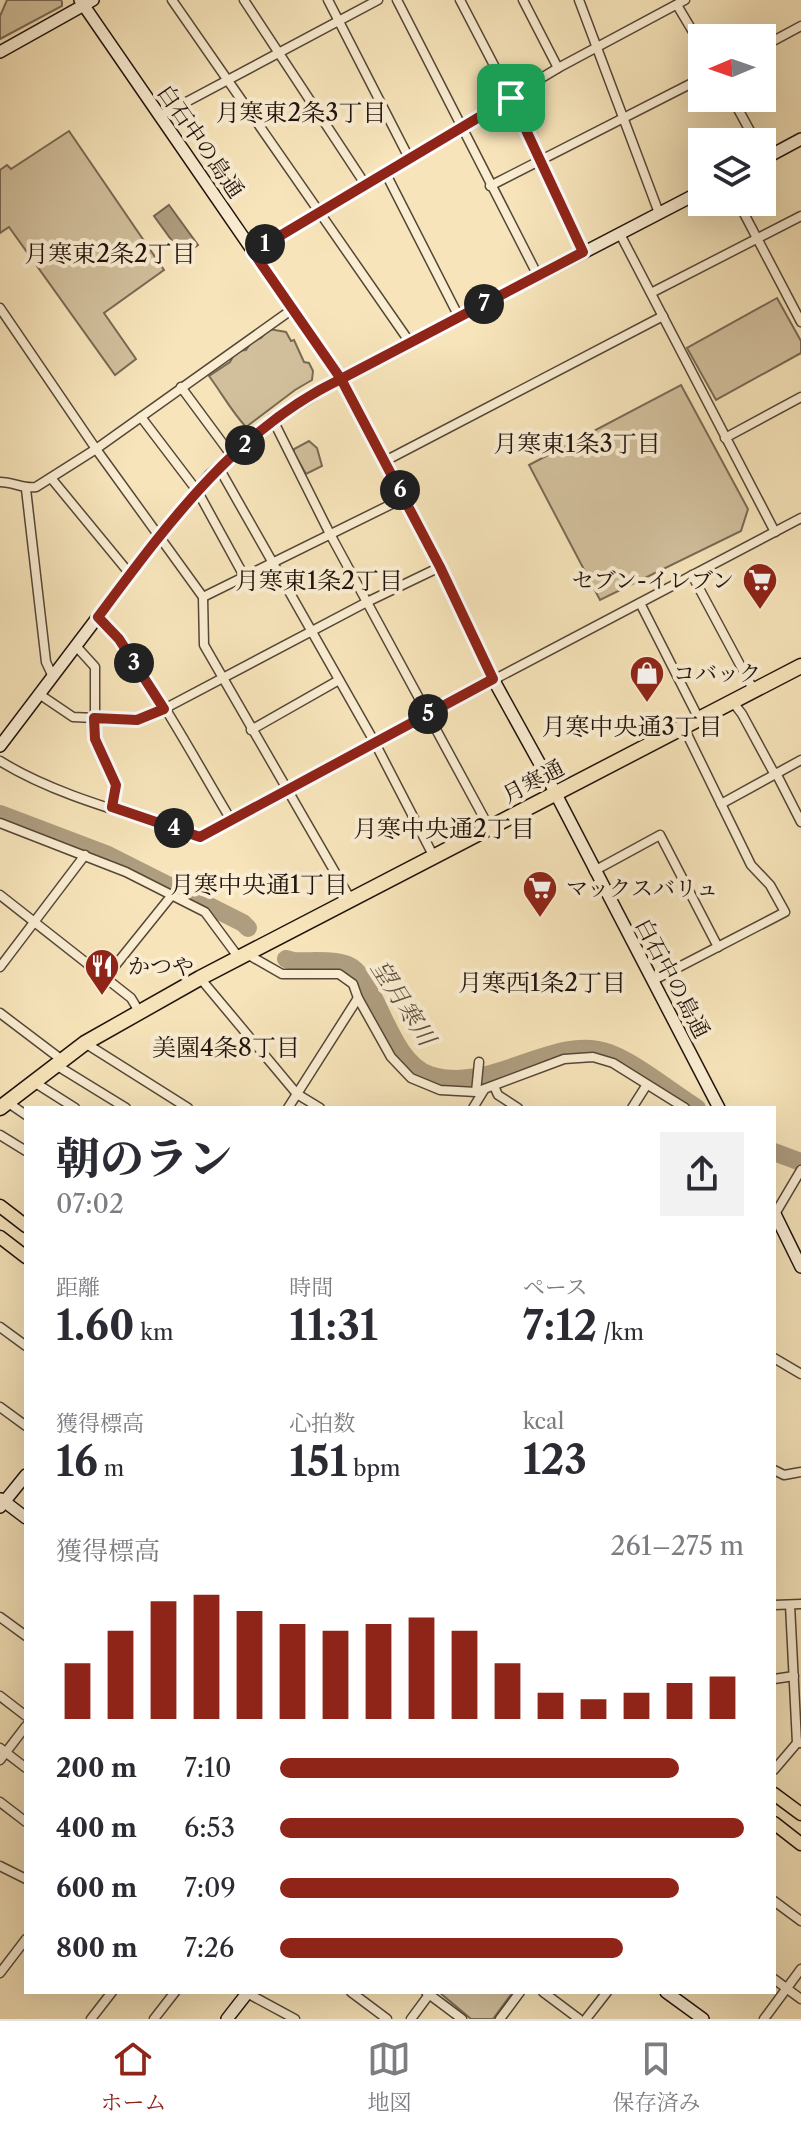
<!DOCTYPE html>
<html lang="ja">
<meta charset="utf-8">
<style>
:root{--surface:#fff;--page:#f2f2f3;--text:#2b2b33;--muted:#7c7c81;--line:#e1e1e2;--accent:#8f2418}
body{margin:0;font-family:"Libre Caslon Text","Noto Serif JP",serif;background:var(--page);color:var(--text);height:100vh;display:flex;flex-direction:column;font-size:30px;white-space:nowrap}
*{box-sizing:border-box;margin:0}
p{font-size:26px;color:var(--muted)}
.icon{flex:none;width:44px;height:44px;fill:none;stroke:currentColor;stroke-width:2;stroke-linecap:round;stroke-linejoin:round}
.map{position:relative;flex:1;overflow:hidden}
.drawer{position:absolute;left:24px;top:1106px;width:752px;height:888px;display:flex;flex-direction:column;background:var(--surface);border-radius:0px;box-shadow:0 8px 32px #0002}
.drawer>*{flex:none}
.needle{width:52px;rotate:268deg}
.fabs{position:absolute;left:688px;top:24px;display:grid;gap:16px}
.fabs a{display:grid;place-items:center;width:88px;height:88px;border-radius:0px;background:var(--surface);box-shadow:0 8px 32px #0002;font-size:40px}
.pin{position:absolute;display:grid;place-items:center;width:68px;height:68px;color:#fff;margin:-34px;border-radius:16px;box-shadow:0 4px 12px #0006}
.km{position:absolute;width:40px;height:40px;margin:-20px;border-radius:50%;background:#222;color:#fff;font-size:22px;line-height:40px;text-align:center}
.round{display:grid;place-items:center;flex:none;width:84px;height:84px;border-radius:0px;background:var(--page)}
.headline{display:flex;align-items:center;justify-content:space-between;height:136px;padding:0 32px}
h1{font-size:44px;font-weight:800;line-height:60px}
.figures{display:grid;grid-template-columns:repeat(3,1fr);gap:12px;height:136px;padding:8px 32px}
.figures div{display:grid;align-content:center}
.figures b{font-size:40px;font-weight:800}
.figures small{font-size:22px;font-weight:400}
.figures p{font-size:22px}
.chart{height:224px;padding:16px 32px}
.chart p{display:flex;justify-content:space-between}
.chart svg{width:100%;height:144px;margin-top:8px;stroke:var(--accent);stroke-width:6}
ul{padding:0 32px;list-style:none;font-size:26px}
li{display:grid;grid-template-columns:128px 96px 1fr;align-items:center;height:60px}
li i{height:20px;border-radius:10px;background:var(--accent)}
.dock{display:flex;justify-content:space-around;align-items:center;height:112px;border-top:2px solid var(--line);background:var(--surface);font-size:22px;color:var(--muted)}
.dock a{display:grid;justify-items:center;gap:4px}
.dock .on{color:var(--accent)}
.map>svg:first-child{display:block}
</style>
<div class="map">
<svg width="801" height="2019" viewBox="0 0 801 2019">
<rect width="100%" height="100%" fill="#f7e4ba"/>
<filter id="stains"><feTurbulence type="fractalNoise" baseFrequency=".0025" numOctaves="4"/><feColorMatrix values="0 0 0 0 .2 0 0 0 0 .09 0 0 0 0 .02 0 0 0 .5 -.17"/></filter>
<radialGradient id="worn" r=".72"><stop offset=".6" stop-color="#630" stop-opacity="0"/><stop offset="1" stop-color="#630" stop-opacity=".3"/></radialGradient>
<g fill="#d2c09d" stroke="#786a55" stroke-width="2">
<path d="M7 0H61L62 2V6L0 39V16Z"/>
<path d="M69 131 164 270 104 313 136 359 115 375 9 227 0 233V170L7 165 11 169Z"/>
<path d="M777 298 801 341V353L716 400 687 348Z"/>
<path d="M269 329 286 332 291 341 294 340 304 362 309 363 313 371 312 380 295 390 246 427C232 412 223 395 209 376L230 362 236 351 246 350 252 341 261 338Z"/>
<path d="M681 385 748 509 741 531 600 600 529 465Z"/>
<path d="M309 441 317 448 322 466 306 474 294 453V449Z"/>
<path d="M439 1992H513L493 2019H471Z"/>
</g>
<path fill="#ae9d7f" stroke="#756651" stroke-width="2" d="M169 205 198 245 183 256 154 216Z"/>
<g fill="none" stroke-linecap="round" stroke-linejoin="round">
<g stroke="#ae9d7f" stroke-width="18">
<path d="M0 814 108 855 243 923 248 928"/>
<path d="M286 959 293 961C309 962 333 959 348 965 377 977 388 1062 430 1075 493 1095 554 1032 609 1053 638 1064 670 1091 697 1108"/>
<path d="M774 1152 801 1162"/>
</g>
<g stroke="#554738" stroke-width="11">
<g id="street">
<path d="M172 0 411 344"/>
<path d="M244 0 365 184"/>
<path d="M328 0 409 158"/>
<path d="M397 0 538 276"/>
<path d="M460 0 511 98 583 252"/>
<path d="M523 0 558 68"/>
<path d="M579 0 659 213"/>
<path d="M677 5 702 47"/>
<path d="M762 47 801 26"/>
<path d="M732 98 756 142"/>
<path d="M160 116 378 0"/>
<path d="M385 172 459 317"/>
<path d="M490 186 702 78"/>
<path d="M738 202 801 322"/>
<path d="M620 234 775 532"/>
<path d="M253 252 558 68 685 0"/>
<path d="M651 293 801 216"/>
<path d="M0 308 96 449 203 597 204 645 351 900"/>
<path d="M181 387 232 456"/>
<path d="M141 417 198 492 244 576"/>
<path d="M273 420 330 534 490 829"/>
<path d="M725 438 801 397"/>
<path d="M385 461 663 316"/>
<path d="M219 468 375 743 434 857"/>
<path d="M51 478 130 574"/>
<path d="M0 482C14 482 23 489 36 487L96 449 294 308"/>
<path d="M26 489 46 662 53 677"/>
<path d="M692 575 754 691"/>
<path d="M203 597 404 498"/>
<path d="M640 603 699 719"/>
<path d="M98 617C152 676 190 752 231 820"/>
<path d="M76 646 95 667V739L116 785 112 807"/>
<path d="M39 694 73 717 137 720 164 709 367 602 440 567"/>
<path d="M732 701 742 714 775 775"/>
<path d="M251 730 339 680"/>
<path d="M0 761C58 797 135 815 200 837L288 788 801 518"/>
<path d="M776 773 801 822"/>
<path d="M721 804 801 760"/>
<path d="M0 823 126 872 205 912 239 958"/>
<path d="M594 871 660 835 718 947"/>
<path d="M0 895 131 998 140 1013"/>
<path d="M247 954 282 974H339L353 984 358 998 391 1057 411 1078 440 1090 476 1092 564 1059 593 1057 613 1063 685 1108"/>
<path d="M0 967 85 855"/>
<path d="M106 977 172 895"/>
<path d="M200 978 297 1094 320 1108"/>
<path d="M652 981 785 912 770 885 751 865 684 728"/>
<path d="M0 1013 62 1060"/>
<path d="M85 1043 188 1108"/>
<path d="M56 1065 126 1108"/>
<path d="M34 1082 75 1108"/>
<path d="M494 1086 498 1095 518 1108"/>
<path d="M476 1092 479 1062"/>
<path d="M7 1102 26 1115"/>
<path d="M288 1108 358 998"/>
<path d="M473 1108 484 1090"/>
<path d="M632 1108 646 1086"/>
<path d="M0 1135 26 1151"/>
<path d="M775 1214 801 1170"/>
<path d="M0 1327 26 1346"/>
<path d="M774 1358 801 1374"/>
<path d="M0 1407 26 1426"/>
<path d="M774 1470 784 1475 801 1472"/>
<path d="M774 1605 801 1604"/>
<path d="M790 1605 797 1743"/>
<path d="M0 1617 26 1636"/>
<path d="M774 1679 794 1676"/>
<path d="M0 1696 26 1716"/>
<path d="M0 1748 26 1768"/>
<path d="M0 1760 26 1726"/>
<path d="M774 1770 797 1743H801"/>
<path d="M0 1802 26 1822"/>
<path d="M0 1866 26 1879"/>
<path d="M774 1901 801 1921"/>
<path d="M0 1973 26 1939"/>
<path d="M774 1979 801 1999"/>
<path d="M245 1992 295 2019"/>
<path d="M351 1992 387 2019"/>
<path d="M426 1992 462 2019"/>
<path d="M543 1992 579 2019"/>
<path d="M91 2019 112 1992"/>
<path d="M154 2019 175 1992"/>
<path d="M411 2019 431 1992"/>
<path d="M500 2019 520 1992"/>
<path d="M586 2019 607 1992"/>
<path d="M764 2019 801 1969"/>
</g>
</g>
<g stroke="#1f130d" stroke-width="14">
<g id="secondary">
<path d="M80 0 341 379 440 567 493 679 546 775 719 1108"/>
<path d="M0 52 93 0"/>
<path d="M762 160 801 139"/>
<path d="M0 746 153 544 210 476 273 420 327 386 702 191"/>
<path d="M774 1212 801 1267"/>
<path d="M1 1499 26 1518"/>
<path d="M0 1507 26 1475"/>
<path d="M666 1992 703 2019"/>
<path d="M227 2019 248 1992"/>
</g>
</g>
<g stroke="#1f130d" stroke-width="15">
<g id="primary">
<path d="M0 1206 26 1226"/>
<path d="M0 1237 26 1257"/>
<path d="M774 1794 801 1814"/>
<path d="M774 1823 801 1844"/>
</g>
</g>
<g stroke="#1f130d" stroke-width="17">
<path id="highway" d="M0 1108 85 1043 200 978 801 666"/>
</g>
<use href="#street" stroke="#faedd2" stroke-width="8"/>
<use href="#secondary" stroke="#faedd2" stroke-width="11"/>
<use href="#primary" stroke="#f7e4ba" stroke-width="12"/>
<use href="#highway" stroke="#f7e4ba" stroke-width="14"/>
</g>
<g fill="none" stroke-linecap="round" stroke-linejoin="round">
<g stroke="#fff" stroke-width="16">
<path id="route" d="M511 98 253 252 341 379C236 429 166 526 98 617L119 639 164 709 137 720 94 718 95 739 116 785 112 807 200 837 493 679 440 567 341 379 583 252 511 98"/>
</g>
<use href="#route" stroke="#8f2418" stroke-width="10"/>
</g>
<defs>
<g id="supermarket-pin" transform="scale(1.8)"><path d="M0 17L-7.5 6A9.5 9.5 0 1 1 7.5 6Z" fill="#8f2418" stroke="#faedd2"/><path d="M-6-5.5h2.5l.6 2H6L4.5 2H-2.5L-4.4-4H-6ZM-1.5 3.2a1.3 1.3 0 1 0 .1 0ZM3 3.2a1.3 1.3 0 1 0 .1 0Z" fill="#fff"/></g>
<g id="shop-pin" transform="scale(1.8)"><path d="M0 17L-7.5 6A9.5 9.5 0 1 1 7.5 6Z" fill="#8f2418" stroke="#faedd2"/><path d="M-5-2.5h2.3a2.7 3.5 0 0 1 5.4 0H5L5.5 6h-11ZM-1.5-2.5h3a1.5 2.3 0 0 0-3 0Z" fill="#fff"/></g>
<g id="restaurant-pin" transform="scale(1.8)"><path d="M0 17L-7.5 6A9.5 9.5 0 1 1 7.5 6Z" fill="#8f2418" stroke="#faedd2"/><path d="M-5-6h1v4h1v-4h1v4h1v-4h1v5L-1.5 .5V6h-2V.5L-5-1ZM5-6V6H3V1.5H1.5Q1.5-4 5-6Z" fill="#fff"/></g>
</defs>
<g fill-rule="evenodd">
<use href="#supermarket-pin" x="760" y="580"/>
<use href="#shop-pin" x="647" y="673"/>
<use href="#supermarket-pin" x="540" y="888"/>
<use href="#restaurant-pin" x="102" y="966"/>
</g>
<g text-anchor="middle" stroke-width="8" stroke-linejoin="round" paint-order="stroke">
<g font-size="22" fill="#1f130d" stroke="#faedd2">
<text transform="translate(201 141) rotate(55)" y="8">白石中の島通</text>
<text transform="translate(533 781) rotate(-28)" y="8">月寒通</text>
<text transform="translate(673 978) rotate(62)" y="8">白石中の島通</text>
</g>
<g font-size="22" fill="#1f130d" stroke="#faedd2" text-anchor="start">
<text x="734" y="588" text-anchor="end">セブン-イレブン</text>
<text x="673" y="681">コバック</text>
<text x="566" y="896">マックスバリュ</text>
<text x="128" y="974">かつや</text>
</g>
<g font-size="24" fill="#1f130d" stroke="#faedd2">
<text x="301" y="121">月寒東2条3丁目</text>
<text x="110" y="262">月寒東2条2丁目</text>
<text x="577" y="452">月寒東1条3丁目</text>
<text x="319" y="589">月寒東1条2丁目</text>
<text x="632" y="735">月寒中央通3丁目</text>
<text x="444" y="837">月寒中央通2丁目</text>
<text x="259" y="893">月寒中央通1丁目</text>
<text x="542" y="991">月寒西1条2丁目</text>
<text x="226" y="1056">美園4条8丁目</text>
</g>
<g font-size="24" font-style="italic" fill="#5f5140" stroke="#faedd2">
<text transform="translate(403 1003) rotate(57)" y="8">望月寒川</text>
</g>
</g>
<rect width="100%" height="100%" filter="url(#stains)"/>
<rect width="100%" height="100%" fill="url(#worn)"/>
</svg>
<div class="fabs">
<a><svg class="needle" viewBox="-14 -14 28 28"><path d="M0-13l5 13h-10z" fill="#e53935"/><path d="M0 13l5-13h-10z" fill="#7c7c81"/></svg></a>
<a><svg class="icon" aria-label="layers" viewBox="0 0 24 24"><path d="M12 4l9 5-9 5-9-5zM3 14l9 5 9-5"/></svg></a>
</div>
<div class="pin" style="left:511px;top:98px;background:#1e9e55"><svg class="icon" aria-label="arrive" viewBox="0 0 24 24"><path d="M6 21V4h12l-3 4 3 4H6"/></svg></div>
<b class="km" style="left:265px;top:244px">1</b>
<b class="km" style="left:245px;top:445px">2</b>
<b class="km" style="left:134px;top:663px">3</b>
<b class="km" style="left:174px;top:828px">4</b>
<b class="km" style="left:428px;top:714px">5</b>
<b class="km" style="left:400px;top:490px">6</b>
<b class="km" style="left:484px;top:304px">7</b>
<section class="drawer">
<div class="headline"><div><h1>朝のラン</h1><p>07:02</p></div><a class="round"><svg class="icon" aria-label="share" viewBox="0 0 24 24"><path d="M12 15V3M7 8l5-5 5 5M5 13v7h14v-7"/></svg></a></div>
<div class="figures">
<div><p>距離</p><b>1.60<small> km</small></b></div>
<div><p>時間</p><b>11:31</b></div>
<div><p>ペース</p><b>7:12<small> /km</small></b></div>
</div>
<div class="figures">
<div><p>獲得標高</p><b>16<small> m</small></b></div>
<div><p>心拍数</p><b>151<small> bpm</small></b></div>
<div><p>kcal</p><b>123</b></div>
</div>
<div class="chart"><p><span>獲得標高</span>261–275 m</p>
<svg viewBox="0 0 160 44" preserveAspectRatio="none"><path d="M5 44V27M15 44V17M25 44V8M35 44V6M45 44V11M55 44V15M65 44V17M75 44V15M85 44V13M95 44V17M105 44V27M115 44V36M125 44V38M135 44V36M145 44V33M155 44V31"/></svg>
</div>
<ul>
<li><b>200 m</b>7:10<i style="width:86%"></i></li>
<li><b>400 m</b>6:53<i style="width:100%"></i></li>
<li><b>600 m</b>7:09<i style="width:86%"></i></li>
<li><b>800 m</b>7:26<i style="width:74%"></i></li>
</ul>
</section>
</div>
<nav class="dock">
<a class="on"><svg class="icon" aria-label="home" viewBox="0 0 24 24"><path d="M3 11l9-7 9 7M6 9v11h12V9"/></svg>ホーム</a>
<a><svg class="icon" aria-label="map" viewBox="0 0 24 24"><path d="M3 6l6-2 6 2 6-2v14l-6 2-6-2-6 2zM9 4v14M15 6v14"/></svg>地図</a>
<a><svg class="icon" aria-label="saved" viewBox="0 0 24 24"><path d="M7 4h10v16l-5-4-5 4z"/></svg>保存済み</a>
</nav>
